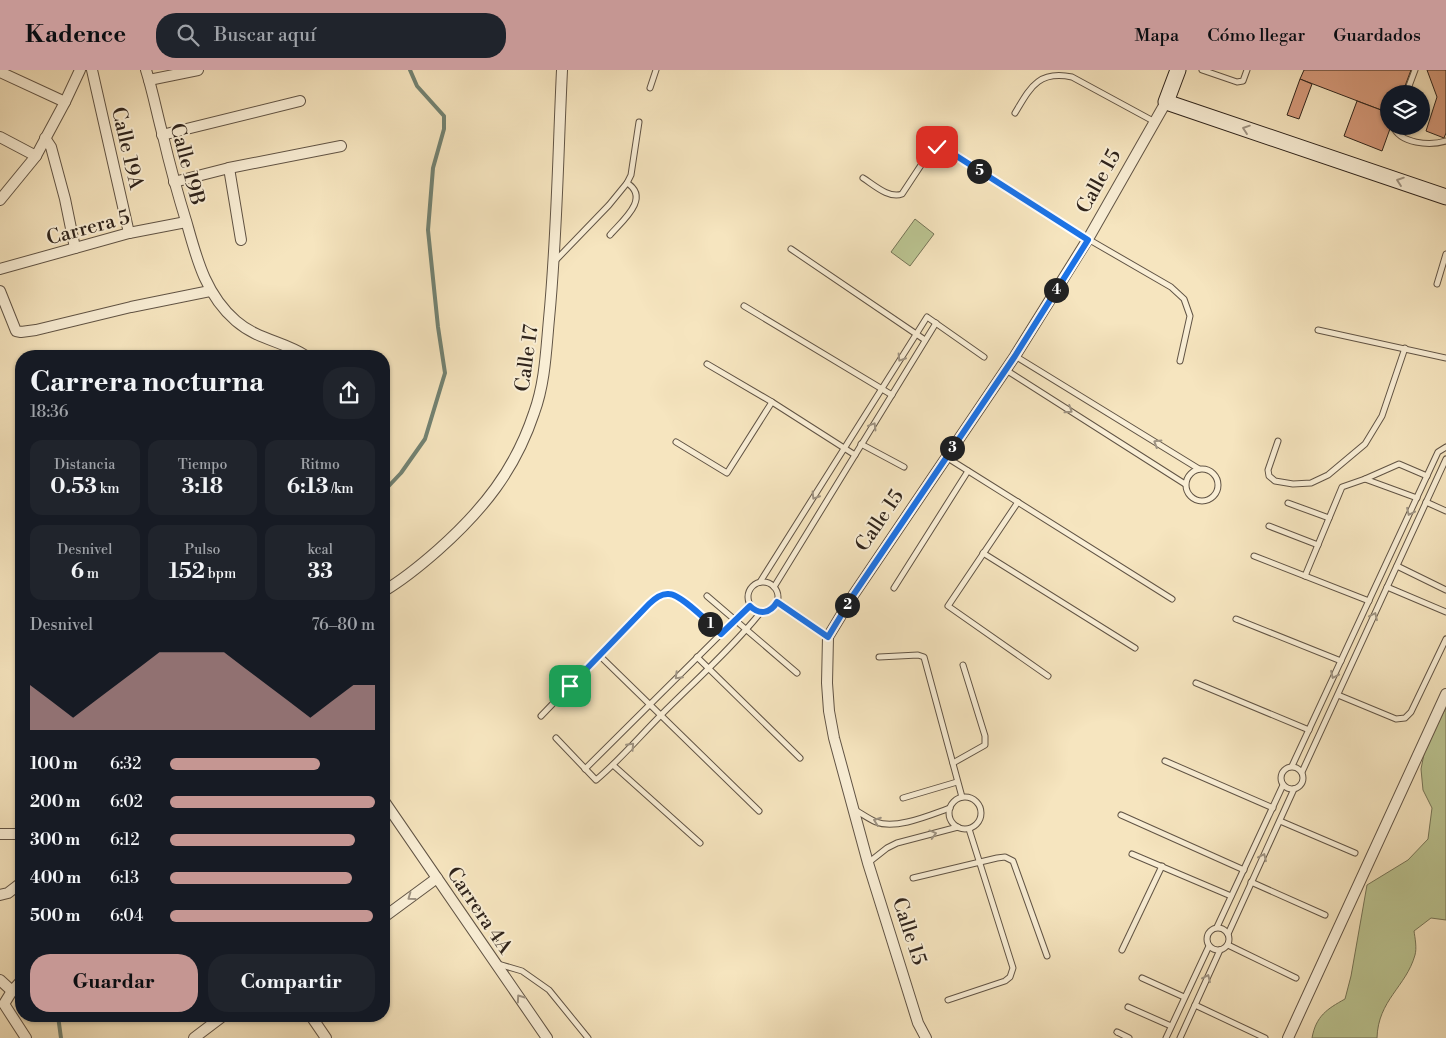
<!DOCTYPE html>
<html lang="es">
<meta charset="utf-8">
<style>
:root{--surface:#171b24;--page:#20242c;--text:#f1f3f6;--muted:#9ea1a6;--accent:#c59692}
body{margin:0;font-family:"Libre Bodoni",serif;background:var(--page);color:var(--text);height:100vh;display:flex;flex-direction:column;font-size:19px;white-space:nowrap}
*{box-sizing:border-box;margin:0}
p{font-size:16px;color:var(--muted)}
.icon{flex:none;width:28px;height:28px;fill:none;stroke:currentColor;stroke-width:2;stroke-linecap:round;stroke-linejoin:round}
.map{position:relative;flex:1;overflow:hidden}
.details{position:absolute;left:15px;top:280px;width:375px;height:672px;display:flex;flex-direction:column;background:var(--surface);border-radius:20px;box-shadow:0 1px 4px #0004}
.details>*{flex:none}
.fabs{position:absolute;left:1380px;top:15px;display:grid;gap:10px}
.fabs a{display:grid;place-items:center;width:50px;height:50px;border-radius:50%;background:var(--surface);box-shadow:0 1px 4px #0004;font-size:25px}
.pin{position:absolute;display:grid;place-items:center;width:42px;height:42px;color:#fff;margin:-21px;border-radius:10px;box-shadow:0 2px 8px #0006}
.km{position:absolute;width:25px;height:25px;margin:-12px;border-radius:50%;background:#222;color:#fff;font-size:14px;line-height:25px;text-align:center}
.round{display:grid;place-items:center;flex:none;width:52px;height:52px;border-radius:20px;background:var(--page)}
.head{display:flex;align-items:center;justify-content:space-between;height:85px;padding:0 15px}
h1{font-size:28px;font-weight:800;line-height:38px}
.figures{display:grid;grid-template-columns:repeat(3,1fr);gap:8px;height:85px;padding:5px 15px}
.figures div{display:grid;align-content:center;border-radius:12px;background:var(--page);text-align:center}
.figures b{font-size:21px;font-weight:800}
.figures small{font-size:14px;font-weight:400}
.figures p{font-size:14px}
.chart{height:140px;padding:10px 15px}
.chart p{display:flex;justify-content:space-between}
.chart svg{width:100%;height:90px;margin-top:5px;fill:var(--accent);opacity:.7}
.primary-button{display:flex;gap:10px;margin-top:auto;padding:10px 15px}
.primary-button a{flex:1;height:58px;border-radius:20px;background:var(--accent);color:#111;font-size:20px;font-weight:800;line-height:58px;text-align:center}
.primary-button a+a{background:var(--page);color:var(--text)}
ul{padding:0 15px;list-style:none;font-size:16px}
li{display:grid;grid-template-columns:80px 60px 1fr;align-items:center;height:38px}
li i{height:12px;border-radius:6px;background:var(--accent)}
header{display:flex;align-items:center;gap:30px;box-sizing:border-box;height:70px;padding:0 25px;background:var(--accent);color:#111}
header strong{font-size:24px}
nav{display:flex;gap:28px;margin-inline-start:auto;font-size:18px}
.search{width:350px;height:45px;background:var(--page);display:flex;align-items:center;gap:12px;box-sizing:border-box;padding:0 18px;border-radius:20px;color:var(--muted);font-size:19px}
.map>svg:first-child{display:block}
</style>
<header>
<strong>Kadence</strong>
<div class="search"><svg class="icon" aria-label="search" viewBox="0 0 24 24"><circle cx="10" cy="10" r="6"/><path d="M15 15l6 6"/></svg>Buscar aquí</div>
<nav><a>Mapa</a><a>Cómo llegar</a><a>Guardados</a></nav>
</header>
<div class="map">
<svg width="1446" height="968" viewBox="0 0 1446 968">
<rect width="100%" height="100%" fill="#f6e5bf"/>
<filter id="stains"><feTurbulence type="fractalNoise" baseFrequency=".004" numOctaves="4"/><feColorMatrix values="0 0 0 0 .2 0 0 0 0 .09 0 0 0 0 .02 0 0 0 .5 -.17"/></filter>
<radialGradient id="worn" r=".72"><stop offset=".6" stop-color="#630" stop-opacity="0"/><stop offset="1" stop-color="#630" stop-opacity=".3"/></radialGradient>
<g fill="#bbc592" stroke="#757457">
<path d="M915 149 934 164 910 196 891 182Z"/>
<path d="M1446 638V850L1431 848 1414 861C1415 868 1417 878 1415 885 1406 917 1378 930 1377 968H1312C1316 946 1327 939 1345 929L1351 906 1367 815 1408 790 1428 769 1432 738 1423 720 1421 699 1426 674Z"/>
</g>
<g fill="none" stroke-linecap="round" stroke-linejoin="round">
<g stroke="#728272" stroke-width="4">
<path d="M384 421 401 403 425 369 445 303 438 257 428 160 433 98 444 59V46L417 16 410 0"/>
<path d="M58 946 61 968"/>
</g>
</g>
<g fill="#d69a7b" stroke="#2f241c">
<path d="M1304 0H1411L1402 24H1389V43L1300 9Z"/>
<path d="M1427 0H1446V63L1444 68 1426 61 1437 27Z"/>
<path d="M1300 9 1312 14 1299 49 1287 45Z"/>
<path d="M1357 31 1389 43V56H1391L1382 81 1344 66Z"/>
</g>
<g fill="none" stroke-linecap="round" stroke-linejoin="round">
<g stroke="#615445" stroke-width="7">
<g id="service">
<path d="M1202 0 1237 12 1243 11 1247 0"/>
<path d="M650 18 656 0"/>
<path d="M1406 24 1415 0"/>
<path d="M1015 43C1030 18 1038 0 1072 7L1155 52"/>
<path d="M1393 56C1400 74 1430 76 1446 71"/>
<path d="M863 108C874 115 889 129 902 124L931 80 937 77 944 79 1088 169 1171 217 1184 229 1190 246 1180 291"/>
<path d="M610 165C622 151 651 128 627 113"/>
<path d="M791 179 925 270"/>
<path d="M555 191 609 135 627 113 631 105 639 52"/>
<path d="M1437 214 1446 184"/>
<path d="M744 236 892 325"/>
<path d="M1318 260 1446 288"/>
<path d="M1015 286 1199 399"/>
<path d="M707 294 772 332 855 385"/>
<path d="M1006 300 1185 414"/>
<path d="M1278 371 1268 400 1269 406 1275 411 1293 414 1311 413 1328 405 1365 374 1382 346 1405 278"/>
<path d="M676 372 727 403 772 332"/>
<path d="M861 374 904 397"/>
<path d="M946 387 1172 529"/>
<circle cx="1202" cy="415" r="16"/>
<path d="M1365 409 1399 394 1427 406"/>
<path d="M1018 432 948 536 1048 606"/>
<path d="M1426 432 1446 441"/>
<path d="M1288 433 1329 448"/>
<path d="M1269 456 1318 475"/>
<path d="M983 483 1135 578"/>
<path d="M1254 486 1369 531"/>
<path d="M1397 496 1446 520"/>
<path d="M1305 506 1342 417 1365 409 1417 428"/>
<circle cx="763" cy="527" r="15"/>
<path d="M760 512 927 247 984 287"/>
<path d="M774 517 936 253"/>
<path d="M1387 517 1446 542"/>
<path d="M894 518 968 401"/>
<path d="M707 526 797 603"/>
<path d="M777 532 828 567"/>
<path d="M1236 549 1341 591"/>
<path d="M599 585 759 741"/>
<path d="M697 587 800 688"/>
<path d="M879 587 918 585 924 587 962 727"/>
<path d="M1196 613 1309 660"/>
<path d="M1338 625 1396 649 1405 648 1411 642 1446 569"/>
<path d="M541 646 649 534C654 529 661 523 669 524 681 525 711 555 721 564"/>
<path d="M556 668 596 710C620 690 640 666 662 644 695 611 731 579 761 542"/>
<path d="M1165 691 1273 738"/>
<path d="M953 693 985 675V666L963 595"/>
<path d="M613 695 700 773"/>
<path d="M1292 696 1438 382 1446 377"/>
<circle cx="1292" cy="708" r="11"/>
<path d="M585 699 750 535"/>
<path d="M1302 702 1446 389"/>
<circle cx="965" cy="743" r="16"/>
<path d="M903 728 957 712"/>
<path d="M855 740C862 744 869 749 876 752 896 760 930 745 950 738"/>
<path d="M1121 745 1244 800"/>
<path d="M1280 751 1355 783"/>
<path d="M1132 784 1231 826"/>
<path d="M868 793 887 778 897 773 958 757"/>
<path d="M913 808 997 788 1005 787 1013 791 1047 886"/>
<path d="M1251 812 1325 845"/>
<path d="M1217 857 1283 715"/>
<circle cx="1218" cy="869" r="11"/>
<path d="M1228 864 1294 719"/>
<path d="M1228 875 1296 908"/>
<path d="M1122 880 1162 796"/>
<path d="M498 894 522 901 549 920 588 968"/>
<path d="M1142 908 1184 927"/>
<path d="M948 930 1005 911 1010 907 1013 898 969 759"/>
<path d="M1195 935 1265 968"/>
<path d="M1128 937 1171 956"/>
<path d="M1117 962 1129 968"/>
<path d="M1166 968 1209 876"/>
<path d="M1180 968 1220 880"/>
</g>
</g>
<g stroke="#615445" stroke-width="12">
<g id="minor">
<path d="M92 0 129 163"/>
<path d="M146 0C153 22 157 44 163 66 170 96 178 125 187 154 197 190 206 225 236 251 258 270 283 271 306 286"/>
<path d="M0 2 65 32"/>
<path d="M149 10 198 0"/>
<path d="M162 65 300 31"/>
<path d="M0 67 36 86"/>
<path d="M45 68 51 77 65 129 75 178"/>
<path d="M229 98 241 170"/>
<path d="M174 112 229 98 341 76"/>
<path d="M0 130 36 86 65 32 80 0"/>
<path d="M0 199 129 163 186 152"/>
<path d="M0 221 16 261 21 262 36 260 131 237 210 221"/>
<path d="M384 521C404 509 421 495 438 480 483 440 515 400 534 343 545 313 546 281 549 249 557 167 558 83 562 0"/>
<path d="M384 731 547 968"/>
<path d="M0 764H16"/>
<path d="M0 825 8 823 21 813"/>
<path d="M384 847 437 808"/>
<path d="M0 910 12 921"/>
<path d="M21 911 12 921 4 934 26 968"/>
<path d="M311 946 326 968"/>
<path d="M194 968 223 946"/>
<path d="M926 968 918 953 868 793 834 668 829 641 827 613 828 567 854 524 1015 286 1088 169 1166 32"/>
<path d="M1288 968 1446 624"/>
</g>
</g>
<g stroke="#2f241c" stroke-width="17">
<path id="secondary" d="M1178 0 1166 32 1446 127"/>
</g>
<use href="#service" stroke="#f9eed5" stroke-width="5"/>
<use href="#minor" stroke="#f9eed5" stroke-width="10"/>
<use href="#secondary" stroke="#f9eed5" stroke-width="15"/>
</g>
<defs><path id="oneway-chevron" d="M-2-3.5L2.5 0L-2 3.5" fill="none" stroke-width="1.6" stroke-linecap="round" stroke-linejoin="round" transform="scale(1.25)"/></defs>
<g stroke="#9e9382">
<use href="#oneway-chevron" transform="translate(1246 59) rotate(-161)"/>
<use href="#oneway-chevron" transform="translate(1400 111) rotate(-161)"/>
<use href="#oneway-chevron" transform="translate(901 288) rotate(122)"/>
<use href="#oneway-chevron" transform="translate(1069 340) rotate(33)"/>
<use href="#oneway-chevron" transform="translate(873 356) rotate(-59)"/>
<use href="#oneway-chevron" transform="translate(1157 373) rotate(-148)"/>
<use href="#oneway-chevron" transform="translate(815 426) rotate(122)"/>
<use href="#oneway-chevron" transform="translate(1410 442) rotate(115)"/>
<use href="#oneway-chevron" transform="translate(1374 546) rotate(-65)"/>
<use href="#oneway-chevron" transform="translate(1334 605) rotate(115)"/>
<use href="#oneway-chevron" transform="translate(678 606) rotate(135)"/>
<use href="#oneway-chevron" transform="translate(631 676) rotate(-47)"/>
<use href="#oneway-chevron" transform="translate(877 751) rotate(-160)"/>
<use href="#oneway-chevron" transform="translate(933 764) rotate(-15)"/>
<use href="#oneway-chevron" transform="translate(1263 787) rotate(-65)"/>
<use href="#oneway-chevron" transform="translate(411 827) rotate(144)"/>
<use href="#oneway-chevron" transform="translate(1207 908) rotate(-65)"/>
<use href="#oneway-chevron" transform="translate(520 928) rotate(-125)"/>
</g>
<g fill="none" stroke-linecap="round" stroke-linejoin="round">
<g stroke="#fff" stroke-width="10">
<path id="route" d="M570 616 649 534C654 529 661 523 669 524 681 524 711 555 721 564L750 536C759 545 770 544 777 532L828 567 854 524 1015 286 1088 170 944 78 937 77"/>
</g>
<use href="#route" stroke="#1a73e8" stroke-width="6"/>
</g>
<g text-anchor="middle" stroke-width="4" stroke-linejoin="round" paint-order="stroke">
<g font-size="20" fill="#2f241c" stroke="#f9eed5">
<text transform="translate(128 78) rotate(77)" y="7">Calle 19A</text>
<text transform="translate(188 94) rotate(75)" y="7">Calle 19B</text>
<text transform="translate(1098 111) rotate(-61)" y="7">Calle 15</text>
<text transform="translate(88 157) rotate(-15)" y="7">Carrera 5</text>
<text transform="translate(526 288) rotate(-82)" y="7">Calle 17</text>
<text transform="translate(879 450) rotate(-56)" y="7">Calle 15</text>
<text transform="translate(480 840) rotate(56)" y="7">Carrera 4A</text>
<text transform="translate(910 861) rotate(72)" y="7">Calle 15</text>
</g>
</g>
<rect width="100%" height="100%" filter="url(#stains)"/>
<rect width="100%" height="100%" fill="url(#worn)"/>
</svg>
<div class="fabs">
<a><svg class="icon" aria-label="layers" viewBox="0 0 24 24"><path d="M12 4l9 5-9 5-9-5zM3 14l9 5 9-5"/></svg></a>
</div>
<div class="pin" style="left:570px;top:616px;background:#1e9e55"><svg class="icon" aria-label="arrive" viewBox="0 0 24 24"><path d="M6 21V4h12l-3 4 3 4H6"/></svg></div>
<div class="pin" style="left:937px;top:77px;background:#d93025"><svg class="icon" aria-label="check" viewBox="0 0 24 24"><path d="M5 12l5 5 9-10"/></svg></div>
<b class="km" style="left:710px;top:554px">1</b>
<b class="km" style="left:847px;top:535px">2</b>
<b class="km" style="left:952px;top:378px">3</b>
<b class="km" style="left:1056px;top:220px">4</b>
<b class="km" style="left:979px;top:101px">5</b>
<section class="details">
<div class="head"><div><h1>Carrera nocturna</h1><p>18:36</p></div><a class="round"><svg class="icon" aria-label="share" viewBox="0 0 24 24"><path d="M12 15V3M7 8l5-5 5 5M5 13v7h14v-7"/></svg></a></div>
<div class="figures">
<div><p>Distancia</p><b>0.53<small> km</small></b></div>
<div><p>Tiempo</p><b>3:18</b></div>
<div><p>Ritmo</p><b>6:13<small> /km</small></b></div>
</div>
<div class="figures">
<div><p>Desnivel</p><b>6<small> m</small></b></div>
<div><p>Pulso</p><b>152<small> bpm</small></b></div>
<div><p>kcal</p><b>33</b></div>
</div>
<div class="chart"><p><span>Desnivel</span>76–80 m</p>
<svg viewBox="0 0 160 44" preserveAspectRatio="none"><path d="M0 44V22L10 30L20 38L30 30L40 22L50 14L60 6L70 6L80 6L90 6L100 14L110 22L120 30L130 38L140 30L150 22L160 22V44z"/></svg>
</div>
<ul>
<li><b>100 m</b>6:32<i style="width:73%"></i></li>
<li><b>200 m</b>6:02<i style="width:100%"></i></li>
<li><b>300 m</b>6:12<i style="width:90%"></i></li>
<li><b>400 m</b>6:13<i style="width:89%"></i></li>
<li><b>500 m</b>6:04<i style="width:99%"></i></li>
</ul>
<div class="primary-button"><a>Guardar</a><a>Compartir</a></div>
</section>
</div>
